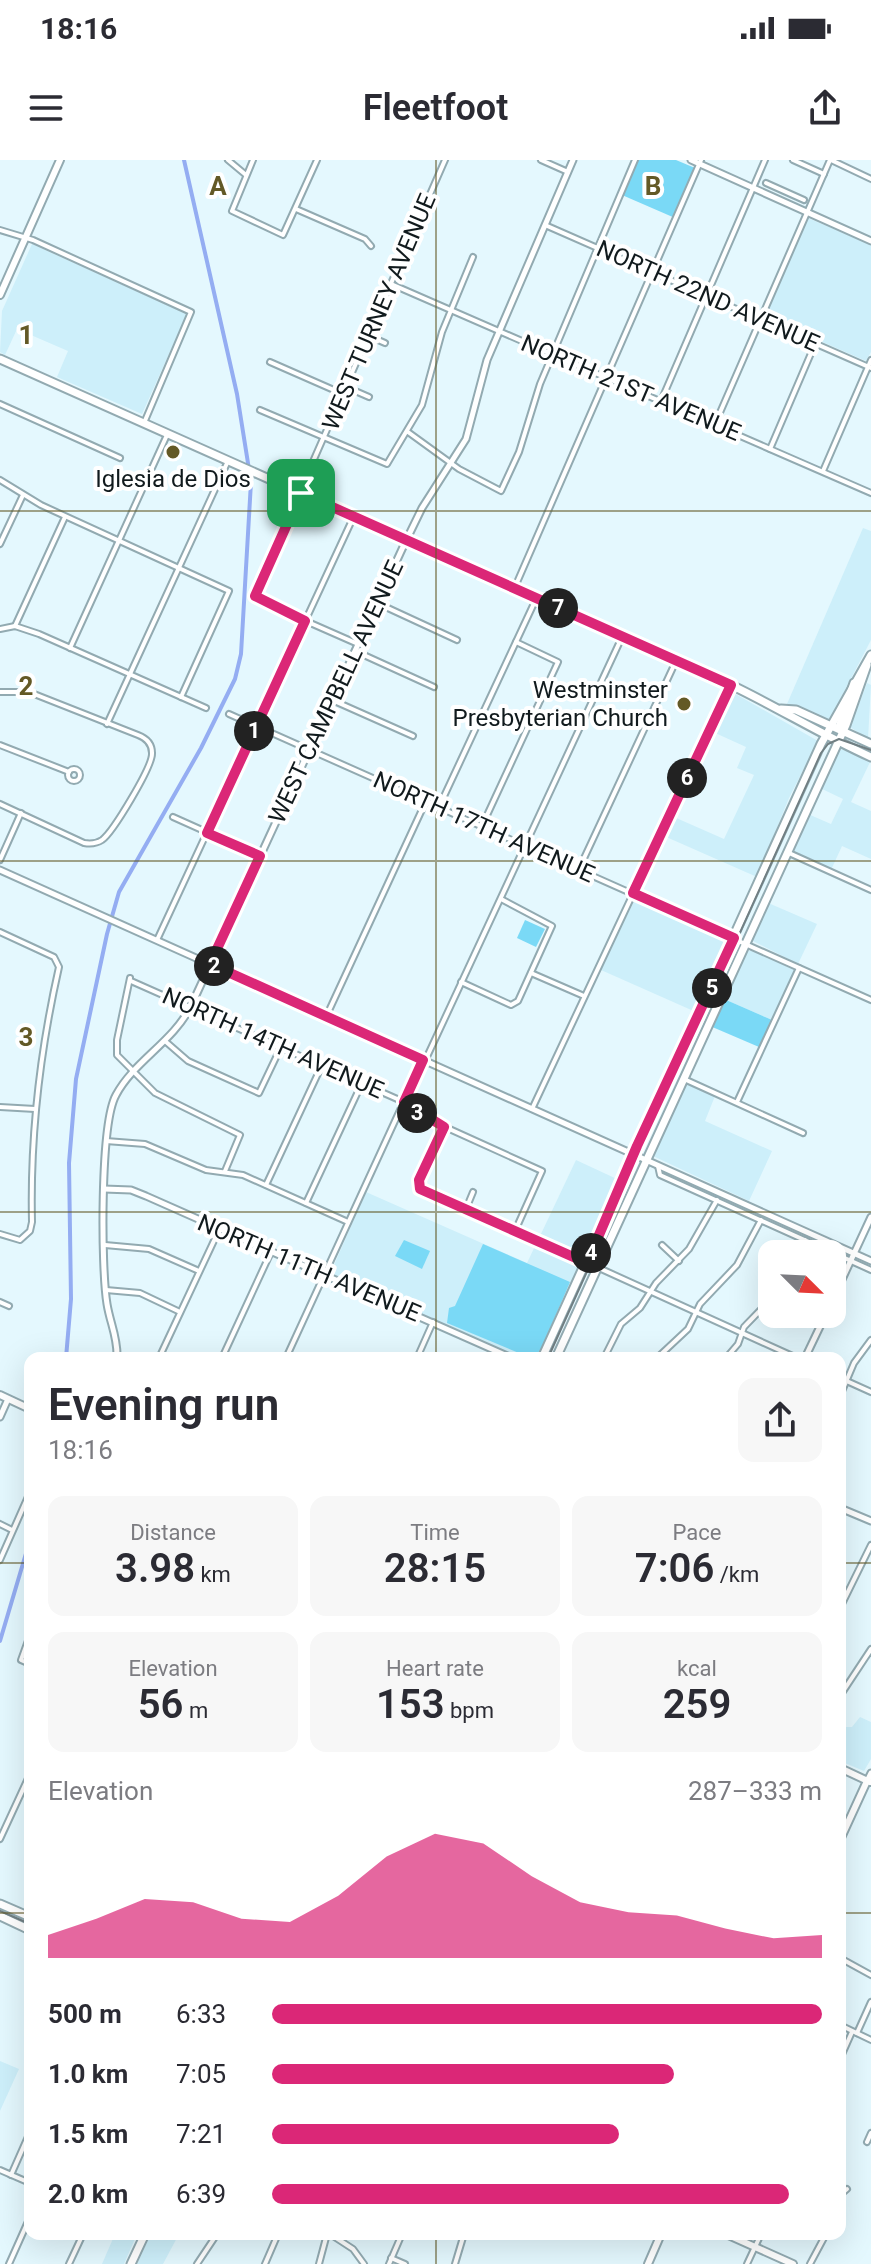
<!DOCTYPE html>
<meta charset="utf-8">
<style>
:root{--surface:#fff;--page:#f7f7f7;--text:#2b2b33;--muted:#7c7c81;--accent:#db2777}
body{margin:0;font-family:Roboto,sans-serif;background:var(--page);color:var(--text);height:100vh;display:flex;flex-direction:column;font-size:30px;white-space:nowrap}
*{box-sizing:border-box;margin:0}
p{font-size:26px;color:var(--muted)}
.icon{flex:none;width:44px;height:44px;fill:none;stroke:currentColor;stroke-width:2;stroke-linecap:round;stroke-linejoin:round}
.map{position:relative;flex:1;overflow:hidden}
.panel{position:absolute;left:24px;top:1192px;width:822px;height:888px;display:flex;flex-direction:column;background:var(--surface);border-radius:16px;box-shadow:0 8px 32px #0002}
.panel>*{flex:none}
.needle{width:52px;rotate:114deg}
.buttons{position:absolute;left:758px;top:1080px;display:grid;gap:16px}
.buttons a{display:grid;place-items:center;width:88px;height:88px;border-radius:16px;background:var(--surface);box-shadow:0 8px 32px #0002;font-size:40px}
.pin{position:absolute;display:grid;place-items:center;width:68px;height:68px;color:#fff;margin:-34px;border-radius:16px;box-shadow:0 4px 12px #0006}
.km{position:absolute;width:40px;height:40px;margin:-20px;border-radius:50%;background:#222;color:#fff;font-size:22px;line-height:40px;text-align:center}
.round{display:grid;place-items:center;flex:none;width:84px;height:84px;border-radius:16px;background:var(--page)}
.summary{display:flex;align-items:center;justify-content:space-between;height:136px;padding:0 24px}
h1{font-size:44px;font-weight:600;line-height:60px}
.metrics{display:grid;grid-template-columns:repeat(3,1fr);gap:12px;height:136px;padding:8px 24px}
.metrics div{display:grid;align-content:center;border-radius:16px;background:var(--page);text-align:center}
.metrics b{font-size:40px;font-weight:600}
.metrics small{font-size:22px;font-weight:400}
.metrics p{font-size:22px}
.chart{height:224px;padding:16px 24px}
.chart p{display:flex;justify-content:space-between}
.chart svg{width:100%;height:144px;margin-top:8px;fill:var(--accent);opacity:.7}
ul{padding:0 24px;list-style:none;font-size:26px}
li{display:grid;grid-template-columns:128px 96px 1fr;align-items:center;height:60px}
li i{height:20px;border-radius:10px;background:var(--accent)}
.status{display:flex;justify-content:space-between;align-items:center;height:56px;padding:0 40px;background:var(--surface);direction:ltr}
.status svg{height:22px;fill:currentColor}
header{display:flex;justify-content:space-between;align-items:center;height:104px;padding:0 24px;background:var(--surface);font-size:36px;font-weight:600}
.map>svg:first-child{display:block}
</style>
<div class="status"><b>18:16</b><svg viewBox="0 0 49 12"><path d="M0 12V9h3v3zM5 12V6h3v6zM10 12V3h3v9zM15 12V0h3v12zM26 1h20v11H26zM47 4h2v5h-2z"/></svg></div>
<header><svg class="icon" aria-label="menu" viewBox="0 0 24 24"><path d="M4 6h16M4 12h16M4 18h16"/></svg>Fleetfoot<svg class="icon" aria-label="share" viewBox="0 0 24 24"><path d="M12 15V3M7 8l5-5 5 5M5 13v7h14v-7"/></svg></header>
<div class="map">
<svg width="871" height="2104" viewBox="0 0 871 2104">
<rect width="100%" height="100%" fill="#e4f8fe"/>
<g fill="#cdeffa">
<path d="M808 58 871 85V192L866 201 765 157Z"/>
<path d="M32 84 187 154 142 254 57 217 68 191 17 169 5 195 0 192 2 151Z"/>
<path d="M863 368 871 371V480L830 559 824 560 787 544Z"/>
<path d="M867 523 871 525 868 579 850 567Z"/>
<path d="M732 532 818 581 789 638 757 717 664 676 674 657 724 679 754 615 737 608 746 587 713 572Z"/>
<path d="M841 589 871 600 851 642 871 651V699L842 686 831 710 791 690 808 654 831 664 843 639 820 628Z"/>
<path d="M635 739 728 782 698 853 601 810Z"/>
<path d="M766 742 817 764 798 804 753 781Z"/>
<path d="M753 790 794 810 772 860 724 839 746 792Z"/>
<path d="M685 923 715 936 705 961 772 991 749 1041 653 996Z"/>
<path d="M576 1000 619 1020 586 1096 582 1097 540 1076Z"/>
<path d="M366 1032 527 1103 536 1084 582 1104 539 1198H521L330 1114Z"/>
<path d="M860 1557 871 1562V1599L864 1611 840 1601V1567H852Z"/>
<path d="M0 1901 19 1909 0 1951Z"/>
<path d="M115 2074H137L124 2104H102Z"/>
<path d="M151 2074H179L163 2104H137Z"/>
</g>
<g fill="#7ad9f6">
<path d="M637 0H676L695 8 675 58 622 35Z"/>
<path d="M525 760 545 769 536 787 517 778Z"/>
<path d="M724 839 772 860 759 887 710 866Z"/>
<path d="M404 1080 430 1091 422 1109 395 1096Z"/>
<path d="M483 1084 570 1122 541 1190 531 1198 447 1163 449 1148 455 1146Z"/>
</g>
<g fill="none" stroke-linecap="round" stroke-linejoin="round">
<g stroke="#94adf2" stroke-width="4">
<path d="M66 1198 71 1139 69 1003 76 919 107 774 119 732 201 588 235 519 241 494 251 322 237 234 184 0"/>
<path d="M0 1481 30 1380"/>
</g>
<g stroke="#92aab1" stroke-width="8">
<g id="minor">
<path d="M228 0 246 15"/>
<path d="M253 0 232 51 283 75 317 0"/>
<path d="M541 0 568 12"/>
<path d="M793 0 824 14"/>
<path d="M831 0 871 19"/>
<path d="M766 23 804 40"/>
<path d="M296 49 365 79 371 86"/>
<path d="M545 65 871 208"/>
<path d="M0 70 33 80 191 152 144 263"/>
<path d="M391 124 871 333"/>
<path d="M369 176 385 183"/>
<path d="M270 202 343 234"/>
<path d="M346 227 369 237"/>
<path d="M661 241 765 0"/>
<path d="M0 244 120 298"/>
<path d="M260 250 387 304 422 245 442 172 473 97"/>
<path d="M715 264 830 0"/>
<path d="M408 272 459 309 501 331 519 292 540 224 635 0"/>
<path d="M770 289 815 184"/>
<path d="M823 311 871 200"/>
<path d="M0 320 41 345 229 431 181 537"/>
<path d="M0 384 23 335"/>
<path d="M515 427 701 0"/>
<path d="M377 443 457 480"/>
<path d="M15 466 65 357"/>
<path d="M0 469 15 466 39 474 206 548"/>
<path d="M358 484 258 440 255 434 445 0"/>
<path d="M70 488 167 275"/>
<path d="M355 491 434 527"/>
<path d="M0 532H29L138 575C146 578 152 584 152 593 153 606 113 672 102 680 96 684 90 684 84 683L0 644"/>
<path d="M332 540 413 576"/>
<path d="M229 554 871 840"/>
<path d="M107 564 228 301"/>
<path d="M0 585 69 612"/>
<circle cx="74" cy="615" r="6"/>
<path d="M439 647 536 439"/>
<path d="M173 657 260 696"/>
<path d="M482 666 558 502 516 482"/>
<path d="M789 693 871 730"/>
<path d="M0 700 21 653"/>
<path d="M579 709 676 501"/>
<path d="M0 772 54 797 59 807C40 891 30 976 32 1062L30 1071 20 1080 0 1074"/>
<path d="M157 780 353 358"/>
<path d="M531 813 584 836"/>
<path d="M130 818 117 880V895L155 933 240 975 225 1011"/>
<path d="M131 821 404 942 423 957 542 1011 515 1071"/>
<path d="M461 822 511 845 518 841 552 766 501 739"/>
<path d="M326 857 426 641"/>
<path d="M165 881 188 901 259 933 280 889"/>
<path d="M425 901 622 477"/>
<path d="M684 919 803 973"/>
<path d="M737 942 799 808"/>
<path d="M0 947 35 949"/>
<path d="M532 949 731 525"/>
<path d="M444 967 419 1020 420 1029 585 1102"/>
<path d="M106 981 145 984 206 1010 243 1015 348 1062"/>
<path d="M658 1006 660 1015 871 1110"/>
<path d="M266 1025 322 905"/>
<path d="M306 1043 362 923"/>
<path d="M466 1049 473 1032"/>
<path d="M105 1085 149 1089 199 1111"/>
<path d="M662 1085 679 1101"/>
<path d="M799 1094 805 1080"/>
<path d="M599 1108 797 1198"/>
<path d="M106 1130 140 1133 180 1152"/>
<path d="M0 1142 9 1146"/>
<path d="M159 1198 219 1070"/>
<path d="M222 1198 271 1092"/>
<path d="M286 1198 423 900"/>
<path d="M417 1198 433 1162"/>
<path d="M604 1198 621 1164 640 1148 656 1123 689 1089 717 1040"/>
<path d="M657 1198 688 1169 700 1144 737 1105 761 1060"/>
<path d="M726 1198 738 1184 744 1167 772 1138"/>
<path d="M840 1218 871 1232"/>
<path d="M840 1236 854 1203 871 1180"/>
<path d="M840 1308V1339"/>
<path d="M0 1364 12 1370"/>
<path d="M0 1400 30 1332"/>
<path d="M840 1448 871 1385"/>
<path d="M30 1475 21 1500 30 1504"/>
<path d="M840 1536 871 1489"/>
<path d="M0 1679 30 1614"/>
<path d="M24 1767 30 1761"/>
<path d="M840 1798 871 1815"/>
<path d="M840 1865 871 1880"/>
<path d="M857 1873 871 1842"/>
<path d="M840 1899 852 1872"/>
<path d="M867 1982 871 1973"/>
<path d="M0 2010 30 2023"/>
<path d="M11 2015 30 1972"/>
<path d="M840 2035 847 2029"/>
<path d="M330 2074 353 2089 364 2104"/>
<path d="M391 2098 405 2104"/>
<path d="M9 2104 30 2057"/>
<path d="M69 2104 83 2074"/>
<path d="M197 2104 217 2074"/>
<path d="M265 2104 278 2074"/>
<path d="M319 2104 327 2074"/>
<path d="M389 2104 402 2074"/>
<path d="M455 2104 464 2074"/>
<path d="M747 2104 761 2074"/>
<path d="M810 2104 826 2074"/>
</g>
</g>
<g stroke="#92aab1" stroke-width="9">
<g id="tertiary">
<path d="M691 0 871 81"/>
<path d="M0 710 871 1101"/>
<path d="M104 1029 131 1030 146 1036 512 1198"/>
<path d="M832 1141 871 1057"/>
<path d="M117 1198C118 1178 110 1163 107 1144 101 1108 100 964 116 935 134 901 173 882 191 846L403 387 422 348 466 279 487 200 573 0"/>
<path d="M805 1198 826 1154"/>
<path d="M0 1257 8 1239"/>
<path d="M840 1348 871 1361"/>
<path d="M867 1621 871 1613"/>
</g>
</g>
<g stroke="#92aab1" stroke-width="10">
<g id="secondary">
<path d="M0 135 60 0"/>
<path d="M0 1235 30 1249"/>
<path d="M840 1608 870 1622"/>
<path d="M840 1680 867 1621"/>
<path d="M726 2074 793 2104"/>
<path d="M648 2104 661 2074"/>
</g>
</g>
<g stroke="#92aab1" stroke-width="11">
<g id="primary">
<path d="M0 199 731 525C779 548 822 575 871 597"/>
<path d="M781 549 796 550 871 584"/>
<path d="M839 567 854 523"/>
<path d="M542 1198 821 584 871 495"/>
<path d="M556 1198 846 565 867 505"/>
<path d="M0 1744 30 1757"/>
<path d="M0 1756 30 1770"/>
<path d="M131 2104 145 2074"/>
</g>
</g>
<use href="#minor" stroke="#fff" stroke-width="4"/>
<use href="#tertiary" stroke="#fff" stroke-width="5"/>
<use href="#secondary" stroke="#fff" stroke-width="6"/>
<use href="#primary" stroke="#fff" stroke-width="7"/>
<g stroke="#717f83" stroke-width="2">
<path d="M548 1198 821 593 828 584 839 579 871 590"/>
<path d="M0 1751 30 1764"/>
</g>
</g>
<g fill="none" stroke-linecap="round" stroke-linejoin="round">
<g stroke="#fff" stroke-width="16">
<path id="route" d="M301 333 731 525 633 733 734 778 637 986 587 1103 420 1029 419 1020 444 967 404 942 423 900 210 804 260 696 207 673 305 461 255 436Z"/>
</g>
<use href="#route" stroke="#db2777" stroke-width="10"/>
</g>
<path fill="none" stroke="#635926" stroke-width="2" stroke-opacity="0.55" d="M436 0V1198M0 351H871M0 701H871M0 1052H871M0 1403H30M840 1403H871M0 1753H30M840 1753H871M436 2074V2104"/>
<g fill="#635926" stroke="#fff" stroke-width="3">
<circle cx="173" cy="292" r="8"/>
<circle cx="684" cy="544" r="8"/>
</g>
<g text-anchor="middle" stroke-width="8" stroke-linejoin="round" paint-order="stroke">
<g font-size="24" fill="#111a1d" stroke="#fff">
<text transform="translate(708 136) rotate(24)" y="8">NORTH 22ND AVENUE</text>
<text transform="translate(379 152) rotate(-67)" y="8">WEST TURNEY AVENUE</text>
<text transform="translate(631 228) rotate(23)" y="8">NORTH 21ST AVENUE</text>
<text transform="translate(336 532) rotate(-65)" y="8">WEST CAMPBELL AVENUE</text>
<text transform="translate(484 667) rotate(24)" y="8">NORTH 17TH AVENUE</text>
<text transform="translate(273 883) rotate(24)" y="8">NORTH 14TH AVENUE</text>
<text transform="translate(309 1108) rotate(23)" y="8">NORTH 11TH AVENUE</text>
</g>
<g font-size="24" fill="#111a1d" stroke="#fff">
<text x="173" y="327">Iglesia de Dios</text>
<text x="668" y="538" text-anchor="end">Westminster<tspan x="668" dy="28">Presbyterian Church</tspan></text>
</g>
</g>
<g font-size="26" text-anchor="middle" font-weight="bold" fill="#635926" stroke="#fff" stroke-width="8" stroke-linejoin="round" paint-order="stroke">
<text x="218" y="35">A</text>
<text x="653" y="35">B</text>
<text x="26" y="184">1</text>
<text x="26" y="535">2</text>
<text x="26" y="886">3</text>
</g>
</svg>
<div class="buttons">
<a><svg class="needle" viewBox="-14 -14 28 28"><path d="M0-13l5 13h-10z" fill="#e53935"/><path d="M0 13l5-13h-10z" fill="#7c7c81"/></svg></a>
</div>
<div class="pin" style="left:301px;top:333px;background:#1e9e55"><svg class="icon" aria-label="arrive" viewBox="0 0 24 24"><path d="M6 21V4h12l-3 4 3 4H6"/></svg></div>
<b class="km" style="left:254px;top:571px">1</b>
<b class="km" style="left:214px;top:806px">2</b>
<b class="km" style="left:417px;top:953px">3</b>
<b class="km" style="left:591px;top:1093px">4</b>
<b class="km" style="left:712px;top:828px">5</b>
<b class="km" style="left:687px;top:618px">6</b>
<b class="km" style="left:558px;top:448px">7</b>
<section class="panel">
<div class="summary"><div><h1>Evening run</h1><p>18:16</p></div><a class="round"><svg class="icon" aria-label="share" viewBox="0 0 24 24"><path d="M12 15V3M7 8l5-5 5 5M5 13v7h14v-7"/></svg></a></div>
<div class="metrics">
<div><p>Distance</p><b>3.98<small> km</small></b></div>
<div><p>Time</p><b>28:15</b></div>
<div><p>Pace</p><b>7:06<small> /km</small></b></div>
</div>
<div class="metrics">
<div><p>Elevation</p><b>56<small> m</small></b></div>
<div><p>Heart rate</p><b>153<small> bpm</small></b></div>
<div><p>kcal</p><b>259</b></div>
</div>
<div class="chart"><p><span>Elevation</span>287–333 m</p>
<svg viewBox="0 0 160 44" preserveAspectRatio="none"><path d="M0 44V37L10 32L20 26L30 27L40 32L50 33L60 25L70 13L80 6L90 9L100 19L110 27L120 30L130 31L140 35L150 38L160 37V44z"/></svg>
</div>
<ul>
<li><b>500 m</b>6:33<i style="width:100%"></i></li>
<li><b>1.0 km</b>7:05<i style="width:73%"></i></li>
<li><b>1.5 km</b>7:21<i style="width:63%"></i></li>
<li><b>2.0 km</b>6:39<i style="width:94%"></i></li>
</ul>
</section>
</div>
